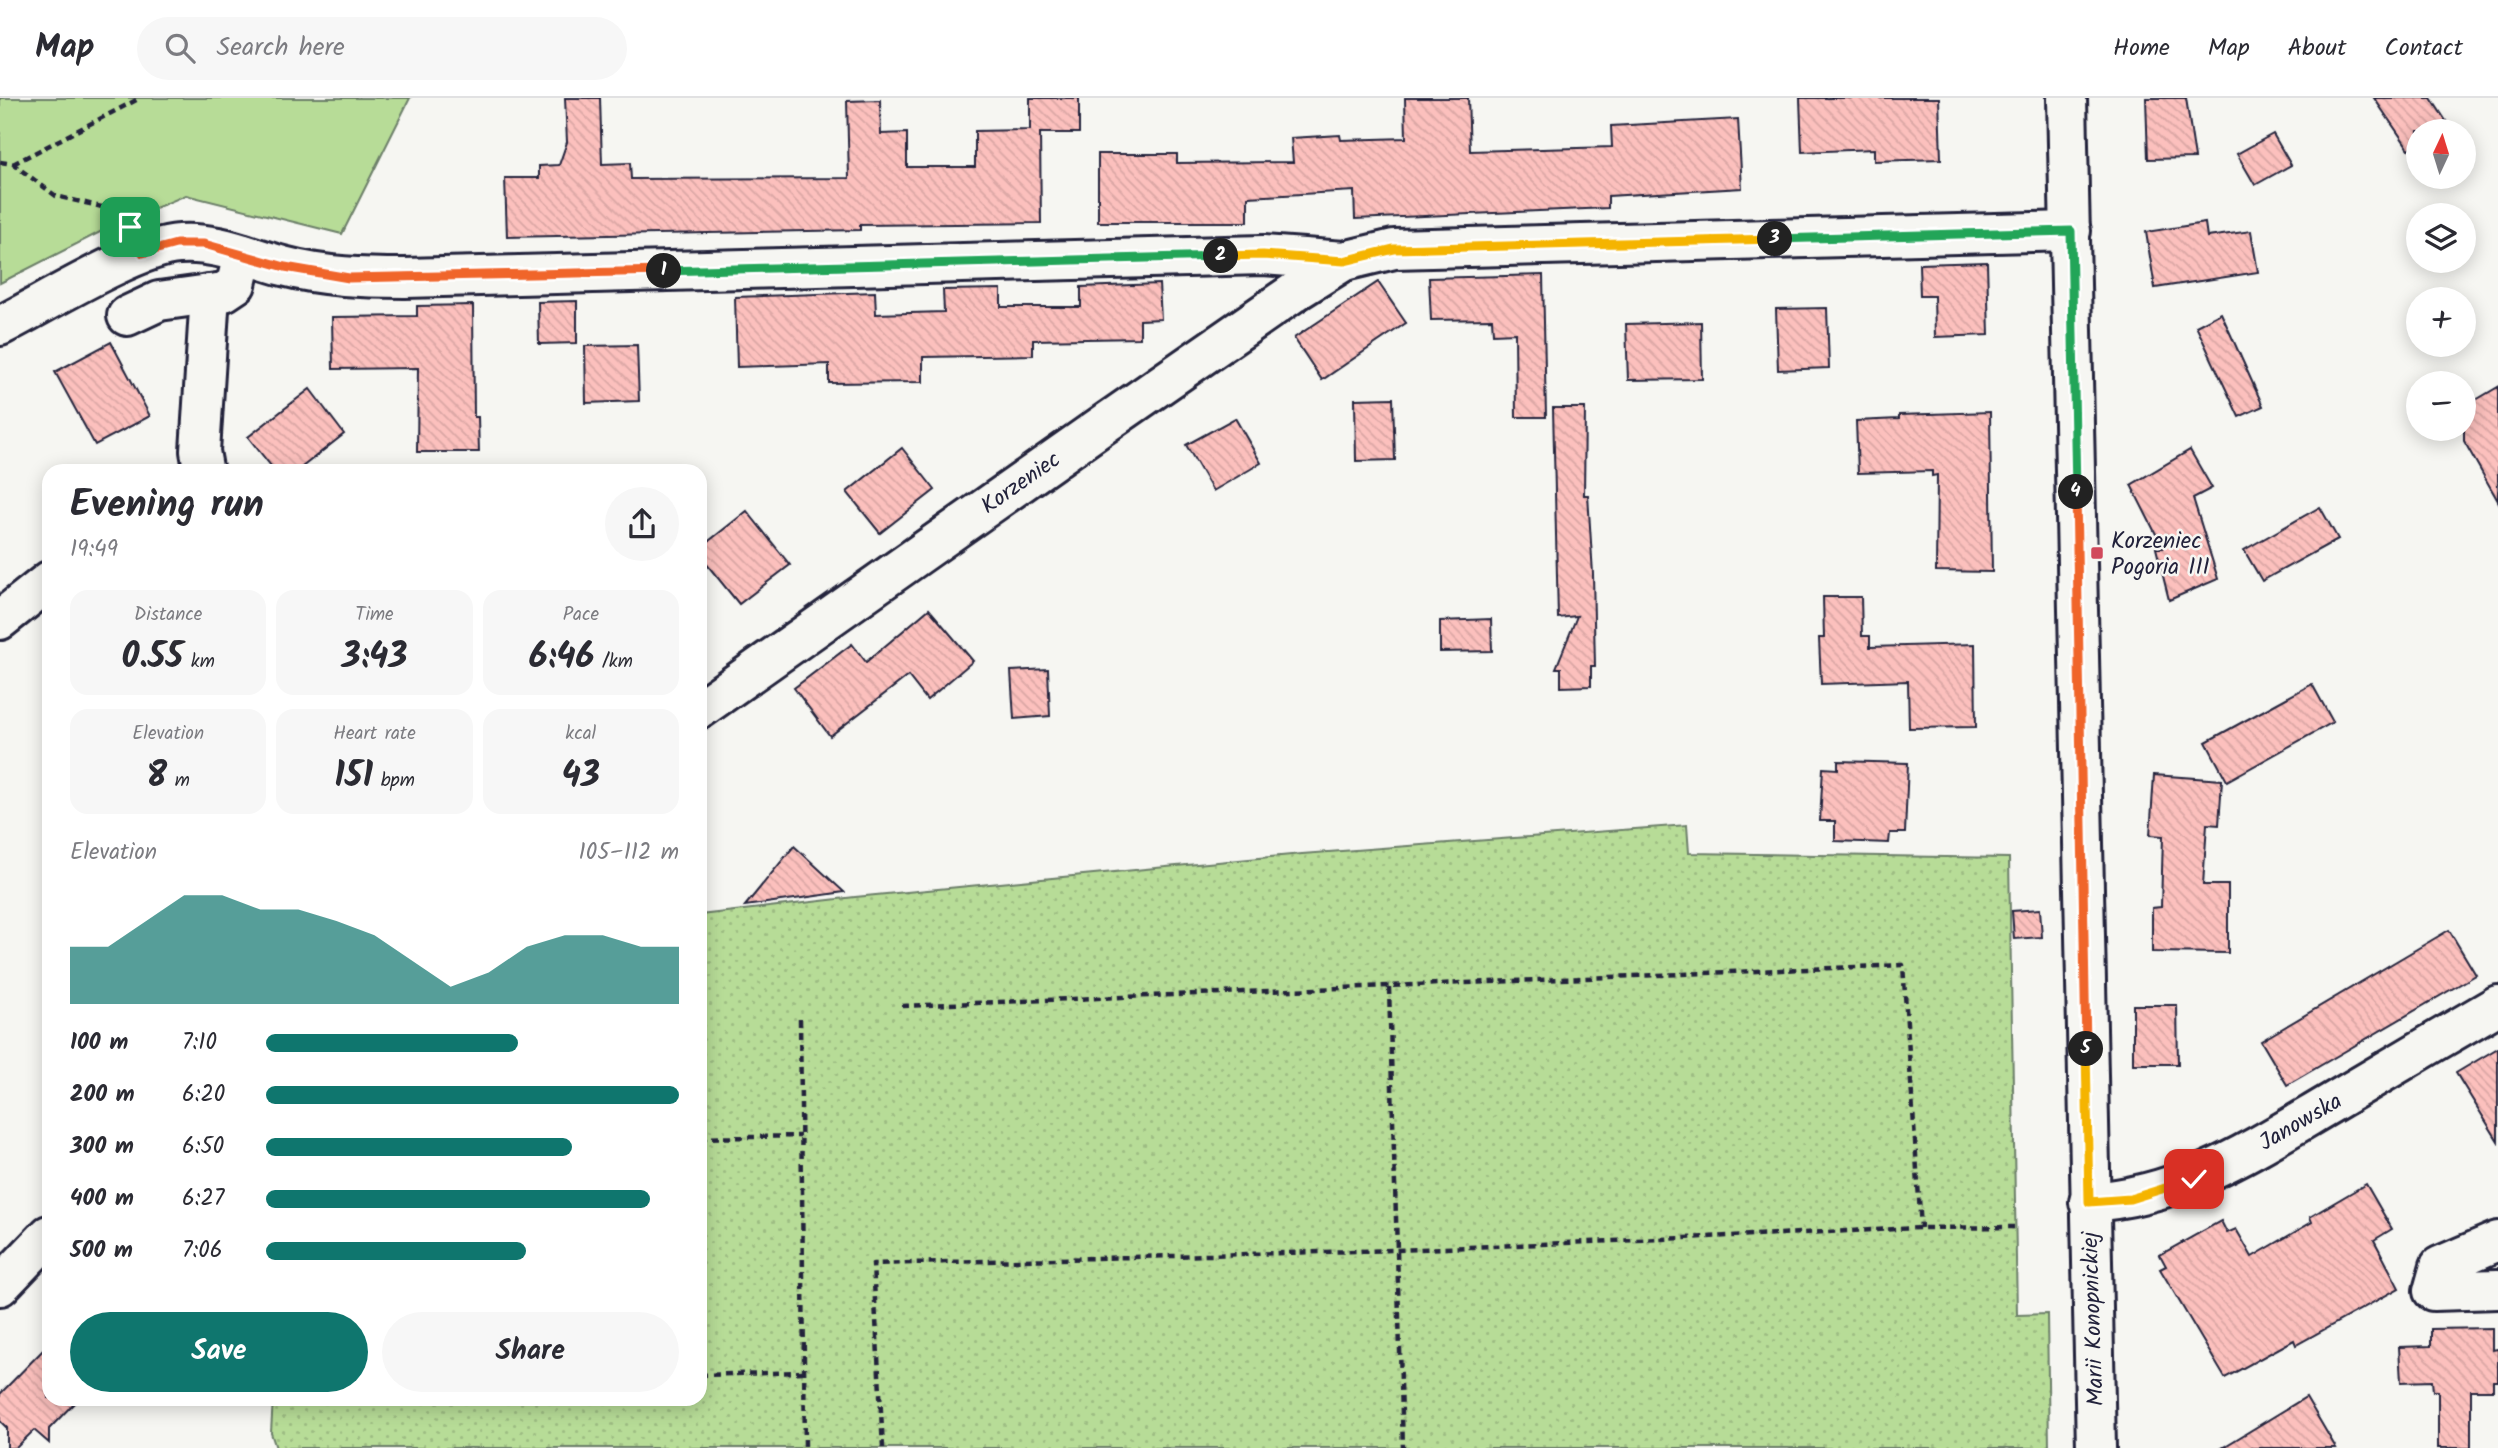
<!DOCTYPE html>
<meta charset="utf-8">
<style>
:root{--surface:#fff;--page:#f7f7f7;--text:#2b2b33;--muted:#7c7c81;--line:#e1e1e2;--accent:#0f766e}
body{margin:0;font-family:Kalam,sans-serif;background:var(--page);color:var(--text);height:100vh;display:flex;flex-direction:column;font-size:26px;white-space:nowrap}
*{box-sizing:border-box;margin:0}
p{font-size:23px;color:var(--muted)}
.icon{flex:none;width:38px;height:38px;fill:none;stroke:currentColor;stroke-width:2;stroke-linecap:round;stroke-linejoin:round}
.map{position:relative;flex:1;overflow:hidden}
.side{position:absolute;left:42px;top:366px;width:665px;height:942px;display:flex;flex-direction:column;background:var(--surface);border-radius:21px;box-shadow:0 4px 18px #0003}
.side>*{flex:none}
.needle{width:46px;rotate:4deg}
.fabs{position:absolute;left:2406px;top:21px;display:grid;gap:14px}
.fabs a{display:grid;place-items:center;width:70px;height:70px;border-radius:50%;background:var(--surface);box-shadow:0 4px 18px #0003;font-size:35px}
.pin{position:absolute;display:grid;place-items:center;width:60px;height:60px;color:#fff;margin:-30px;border-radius:14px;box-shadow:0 4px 10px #0006}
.km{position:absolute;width:35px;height:35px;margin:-18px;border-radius:50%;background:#222;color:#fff;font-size:19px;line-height:35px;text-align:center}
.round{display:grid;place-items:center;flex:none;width:74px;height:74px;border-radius:37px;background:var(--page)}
.head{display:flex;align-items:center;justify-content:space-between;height:119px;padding:0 28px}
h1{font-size:38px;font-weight:600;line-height:52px}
.figures{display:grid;grid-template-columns:repeat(3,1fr);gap:10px;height:119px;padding:7px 28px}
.figures div{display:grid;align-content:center;border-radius:18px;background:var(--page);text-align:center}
.figures b{font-size:35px;font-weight:600}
.figures small{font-size:19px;font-weight:400}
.figures p{font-size:19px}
.chart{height:196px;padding:14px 28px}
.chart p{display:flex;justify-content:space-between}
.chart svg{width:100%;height:126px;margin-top:7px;fill:var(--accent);opacity:.7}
.button{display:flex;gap:14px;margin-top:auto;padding:14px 28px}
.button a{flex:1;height:80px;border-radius:42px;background:var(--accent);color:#fff;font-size:28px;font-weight:600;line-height:80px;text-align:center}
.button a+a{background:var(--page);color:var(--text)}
ul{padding:0 28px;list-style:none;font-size:23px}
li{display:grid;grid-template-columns:112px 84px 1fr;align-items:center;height:52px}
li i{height:18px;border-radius:9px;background:var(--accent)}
header{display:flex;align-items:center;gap:42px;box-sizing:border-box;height:98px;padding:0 35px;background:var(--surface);border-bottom:2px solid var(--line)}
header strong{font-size:33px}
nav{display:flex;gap:38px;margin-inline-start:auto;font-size:24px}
.search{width:490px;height:63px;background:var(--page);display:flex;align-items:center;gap:18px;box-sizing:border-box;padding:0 24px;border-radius:38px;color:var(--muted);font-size:26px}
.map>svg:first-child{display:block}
</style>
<header>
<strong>Map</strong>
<div class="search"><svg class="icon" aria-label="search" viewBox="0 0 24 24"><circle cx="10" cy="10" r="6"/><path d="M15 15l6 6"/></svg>Search here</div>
<nav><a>Home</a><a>Map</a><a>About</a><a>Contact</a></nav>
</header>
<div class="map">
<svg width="2498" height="1350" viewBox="0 0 2498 1350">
<defs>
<pattern id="park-dots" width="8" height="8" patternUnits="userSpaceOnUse" patternTransform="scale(1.75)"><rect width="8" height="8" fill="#b7dc97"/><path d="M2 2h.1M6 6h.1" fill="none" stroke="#9dbc83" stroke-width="1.8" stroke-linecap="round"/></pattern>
<pattern id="building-back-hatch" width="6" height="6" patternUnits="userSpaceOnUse" patternTransform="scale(1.75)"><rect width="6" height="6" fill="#fcc0bd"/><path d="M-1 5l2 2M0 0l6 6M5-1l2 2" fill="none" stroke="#d8a5a3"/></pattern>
</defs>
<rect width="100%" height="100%" fill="#f6f6f2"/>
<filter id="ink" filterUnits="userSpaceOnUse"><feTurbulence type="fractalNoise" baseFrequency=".0143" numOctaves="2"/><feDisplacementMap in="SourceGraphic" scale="14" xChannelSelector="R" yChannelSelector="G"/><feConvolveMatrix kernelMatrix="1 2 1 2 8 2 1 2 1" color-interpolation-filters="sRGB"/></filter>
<g filter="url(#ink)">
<path fill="#b7dc97" stroke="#6c7f69" stroke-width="2" d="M0 0H410L342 136 186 97 106 131 0 185Z"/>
<path fill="url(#park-dots)" stroke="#6c7f69" stroke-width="2" d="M1687 727 1689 755 2009 760 2017 1217 2047 1216 2049 1350H276L271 1335 273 1300H700V817L855 799 1302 756Z"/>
<g fill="url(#building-back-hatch)" stroke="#22223b" stroke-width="2">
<path d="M565 0H600L602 66 630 65 631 81 849 80 847 3 880 2 881 36 907 35V69H975V33L1030 32V0H1079V35H1040L1041 125 860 127V132L507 139 505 80H539V68L559 67 567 44Z"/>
<path d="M1405 0H1468L1470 53 1612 49 1611 28 1738 21 1742 90 1608 98V110L1355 121 1354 93 1248 99V124H1098V56H1177V65L1293 64 1291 40 1340 37 1341 42 1406 40Z"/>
<path d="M1800 0H1939L1941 61 1874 63V51L1802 54Z"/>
<path d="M2146 0H2186L2195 60 2148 61Z"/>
<path d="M2374 0H2431L2448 26 2437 33H2418V45L2409 51Z"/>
<path d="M2273 36 2291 67 2255 87 2237 56Z"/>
<path d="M2205 125 2207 139 2251 133 2258 174 2155 190 2146 134Z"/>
<path d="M1987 164 1989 237 1935 239 1934 198H1920L1919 166Z"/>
<path d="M1543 177 1546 319H1516L1515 235 1493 236 1492 221 1431 222 1429 180Z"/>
<path d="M1378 184 1406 225 1322 282 1294 240Z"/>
<path d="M1159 186 1161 221 1140 222V240L1033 242V257L923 259V284L829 285V266L737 269 735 199 875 194 876 216 944 214 943 192 1001 191V209H1081V189Z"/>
<path d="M577 203V245L539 246 538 204Z"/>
<path d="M473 207 474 319H478L479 354H417L418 270 333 271 332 219 417 218V208Z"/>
<path d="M1827 210 1829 270 1778 272 1776 211Z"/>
<path d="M2221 215 2263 308 2239 319 2196 228Z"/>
<path d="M1701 224 1702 281 1628 282 1626 226Z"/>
<path d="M111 244 150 318 95 347 55 274Z"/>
<path d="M637 247 639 303 586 305 585 248Z"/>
<path d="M2498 289V403L2464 343V309Z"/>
<path d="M310 291 344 336 297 373H275L248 339Z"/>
<path d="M1393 300 1395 362 1356 363 1355 301Z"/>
<path d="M1553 310H1585L1584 397H1588L1593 476 1595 568H1591V588L1561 589V570H1556L1577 518 1558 520Z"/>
<path d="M1990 314 1992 474 1936 473 1937 377 1932 378V373L1858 375 1856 323 1899 321V317Z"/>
<path d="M1235 320 1261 365 1213 393 1186 347Z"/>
<path d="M902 350 935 392 880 435 847 394Z"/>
<path d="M2190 352 2212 390 2193 400 2218 481 2169 502 2156 450H2163L2131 387Z"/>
<path d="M2320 409 2338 441 2262 483 2244 452Z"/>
<path d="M747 413 790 467 739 506 700 458V450Z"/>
<path d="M1823 499H1861L1862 538H1870V549L1975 546 1976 629 1909 630 1908 583 1821 586 1819 540H1824Z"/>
<path d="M929 511 973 563 927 602 908 578 830 638 794 590 852 546 866 564Z"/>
<path d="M1491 521 1492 553 1440 554V523Z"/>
<path d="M1048 571 1050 618 1014 621 1011 573Z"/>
<path d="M2312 586 2333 624 2227 683 2206 644Z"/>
<path d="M1838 663 1908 665 1905 735H1890L1889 745 1835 743V723H1820L1823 670 1838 671Z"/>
<path d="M2154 677 2222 682 2219 727 2207 726 2203 787H2228V855L2152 854V810L2161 809 2163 738 2150 737Z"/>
<path d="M794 748 844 794 745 808Z"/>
<path d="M2040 811 2042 839 2014 841 2012 813Z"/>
<path d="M2449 832 2476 877 2287 987 2261 943Z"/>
<path d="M2133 907H2177L2178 966H2133Z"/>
<path d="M2498 950V1043L2456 975Z"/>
<path d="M2366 1086 2392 1131 2374 1142 2399 1190 2296 1247 2294 1242 2225 1280 2160 1171 2166 1168 2160 1157 2221 1123 2227 1135 2236 1131 2252 1159 2312 1124 2310 1119Z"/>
<path d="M2492 1230V1252L2498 1251V1283H2493V1292H2471V1350H2438V1293H2433L2432 1283 2401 1284 2399 1249 2431 1248V1231Z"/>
<path d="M49 1246V1300H79L49 1331V1345L34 1332 16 1350H7V1330L0 1323V1296Z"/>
<path d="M2306 1299 2336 1350H2222Z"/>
</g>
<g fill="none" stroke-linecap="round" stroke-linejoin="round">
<g stroke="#22223b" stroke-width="44">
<g id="minor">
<path d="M2067 0 2096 1350"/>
<path d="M127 218 159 203 224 194 236 186 243 156"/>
<path d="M0 228C42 207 137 148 179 146 216 143 249 159 283 168 324 179 364 180 405 180L1263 157 1344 163 1394 151 2071 133"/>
<path d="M200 373 203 370 200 353 210 196"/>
<path d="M0 522 49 483"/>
<path d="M700 611 1100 329 1296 193 1344 163"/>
<path d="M2089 1104C2182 1098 2250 1053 2328 1007 2385 973 2441 940 2498 907"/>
<path d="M2498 1143 2440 1168 2433 1193 2498 1191"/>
<path d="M0 1188 49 1137"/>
</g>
</g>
<g stroke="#22223b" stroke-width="4.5" stroke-dasharray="7 5" stroke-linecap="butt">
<path d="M0 64 13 66 56 98 123 114 126 120"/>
<path d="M13 66 140 0"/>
<path d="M1389 890 1403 1350"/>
<path d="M902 908 1903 867 1921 1130"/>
<path d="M800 921 805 1350"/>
<path d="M700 1040 800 1038"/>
<path d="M700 1277 803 1274"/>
<path d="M883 1350 873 1166 1396 1152 1921 1130 2014 1129"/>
</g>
<use href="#minor" stroke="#f6f6f2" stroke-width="38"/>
</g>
</g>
<g fill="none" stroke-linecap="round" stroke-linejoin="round" filter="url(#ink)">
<g stroke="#fff" stroke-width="14">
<path id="split-1" d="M130 129 143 155 176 146H204L285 169 349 180 664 173"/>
</g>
<g stroke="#fff" stroke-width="14">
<path id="split-2" d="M664 173 1221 158"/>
</g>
<g stroke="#fff" stroke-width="14">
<path id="split-3" d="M1221 158 1263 157 1344 163 1394 151 1775 141"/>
</g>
<g stroke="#fff" stroke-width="14">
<path id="split-4" d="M1775 141 2071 133 2076 394"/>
</g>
<g stroke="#fff" stroke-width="14">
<path id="split-5" d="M2076 394 2086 951"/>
</g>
<g stroke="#fff" stroke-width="14">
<path id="split-6" d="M2086 951 2089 1104 2130 1101 2194 1081"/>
</g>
<use href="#split-1" stroke="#f0652b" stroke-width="9"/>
<use href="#split-2" stroke="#22a559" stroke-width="9"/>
<use href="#split-3" stroke="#f5b400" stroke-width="9"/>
<use href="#split-4" stroke="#22a559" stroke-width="9"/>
<use href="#split-5" stroke="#f0652b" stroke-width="9"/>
<use href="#split-6" stroke="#f5b400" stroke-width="9"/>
</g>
<rect fill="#d1495b" stroke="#f6f6f2" stroke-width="2.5" x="2090" y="448" width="14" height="14" rx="3.5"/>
<g text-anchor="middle" stroke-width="5" stroke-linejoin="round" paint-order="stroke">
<g font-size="23" fill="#22223b" stroke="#f6f6f2">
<text transform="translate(1020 384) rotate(-35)" y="8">Korzeniec</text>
<text transform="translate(2300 1023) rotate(-30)" y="8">Janowska</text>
<text transform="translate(2092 1221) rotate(-92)" y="8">Marii Konopnickiej</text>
</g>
<g font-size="23" fill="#22223b" stroke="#f6f6f2" text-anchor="start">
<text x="2111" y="450">Korzeniec<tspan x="2111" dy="26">Pogoria III</tspan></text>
</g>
</g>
</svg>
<div class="fabs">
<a><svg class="needle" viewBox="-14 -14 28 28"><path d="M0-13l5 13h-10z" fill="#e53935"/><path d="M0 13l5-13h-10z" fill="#7c7c81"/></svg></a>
<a><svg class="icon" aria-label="layers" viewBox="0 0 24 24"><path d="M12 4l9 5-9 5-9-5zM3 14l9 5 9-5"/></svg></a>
<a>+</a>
<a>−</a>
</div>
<div class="pin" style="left:130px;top:129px;background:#1e9e55"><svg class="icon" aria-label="arrive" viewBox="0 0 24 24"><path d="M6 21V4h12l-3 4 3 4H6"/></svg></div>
<div class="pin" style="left:2194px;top:1081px;background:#d93025"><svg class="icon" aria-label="check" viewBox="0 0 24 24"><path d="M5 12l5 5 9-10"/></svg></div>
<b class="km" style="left:664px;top:173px">1</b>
<b class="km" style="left:1221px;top:158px">2</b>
<b class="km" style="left:1775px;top:141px">3</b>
<b class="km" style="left:2076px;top:394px">4</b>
<b class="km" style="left:2086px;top:951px">5</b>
<section class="side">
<div class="head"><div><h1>Evening run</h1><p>19:49</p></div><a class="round"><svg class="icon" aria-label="share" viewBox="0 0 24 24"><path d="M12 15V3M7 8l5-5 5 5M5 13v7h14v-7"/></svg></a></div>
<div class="figures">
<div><p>Distance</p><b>0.55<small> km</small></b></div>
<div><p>Time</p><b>3:43</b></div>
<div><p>Pace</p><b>6:46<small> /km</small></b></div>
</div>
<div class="figures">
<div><p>Elevation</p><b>8<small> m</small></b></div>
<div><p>Heart rate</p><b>151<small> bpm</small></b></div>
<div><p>kcal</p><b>43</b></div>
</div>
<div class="chart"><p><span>Elevation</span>105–112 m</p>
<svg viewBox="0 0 160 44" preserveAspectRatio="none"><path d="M0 44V24L10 24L20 15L30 6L40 6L50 11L60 11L70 15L80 20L90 29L100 38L110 33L120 24L130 20L140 20L150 24L160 24V44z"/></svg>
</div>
<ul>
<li><b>100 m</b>7:10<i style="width:61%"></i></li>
<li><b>200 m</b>6:20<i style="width:100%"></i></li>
<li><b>300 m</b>6:50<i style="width:74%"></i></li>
<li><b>400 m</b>6:27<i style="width:93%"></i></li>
<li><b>500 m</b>7:06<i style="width:63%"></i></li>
</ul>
<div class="button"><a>Save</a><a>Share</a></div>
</section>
</div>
